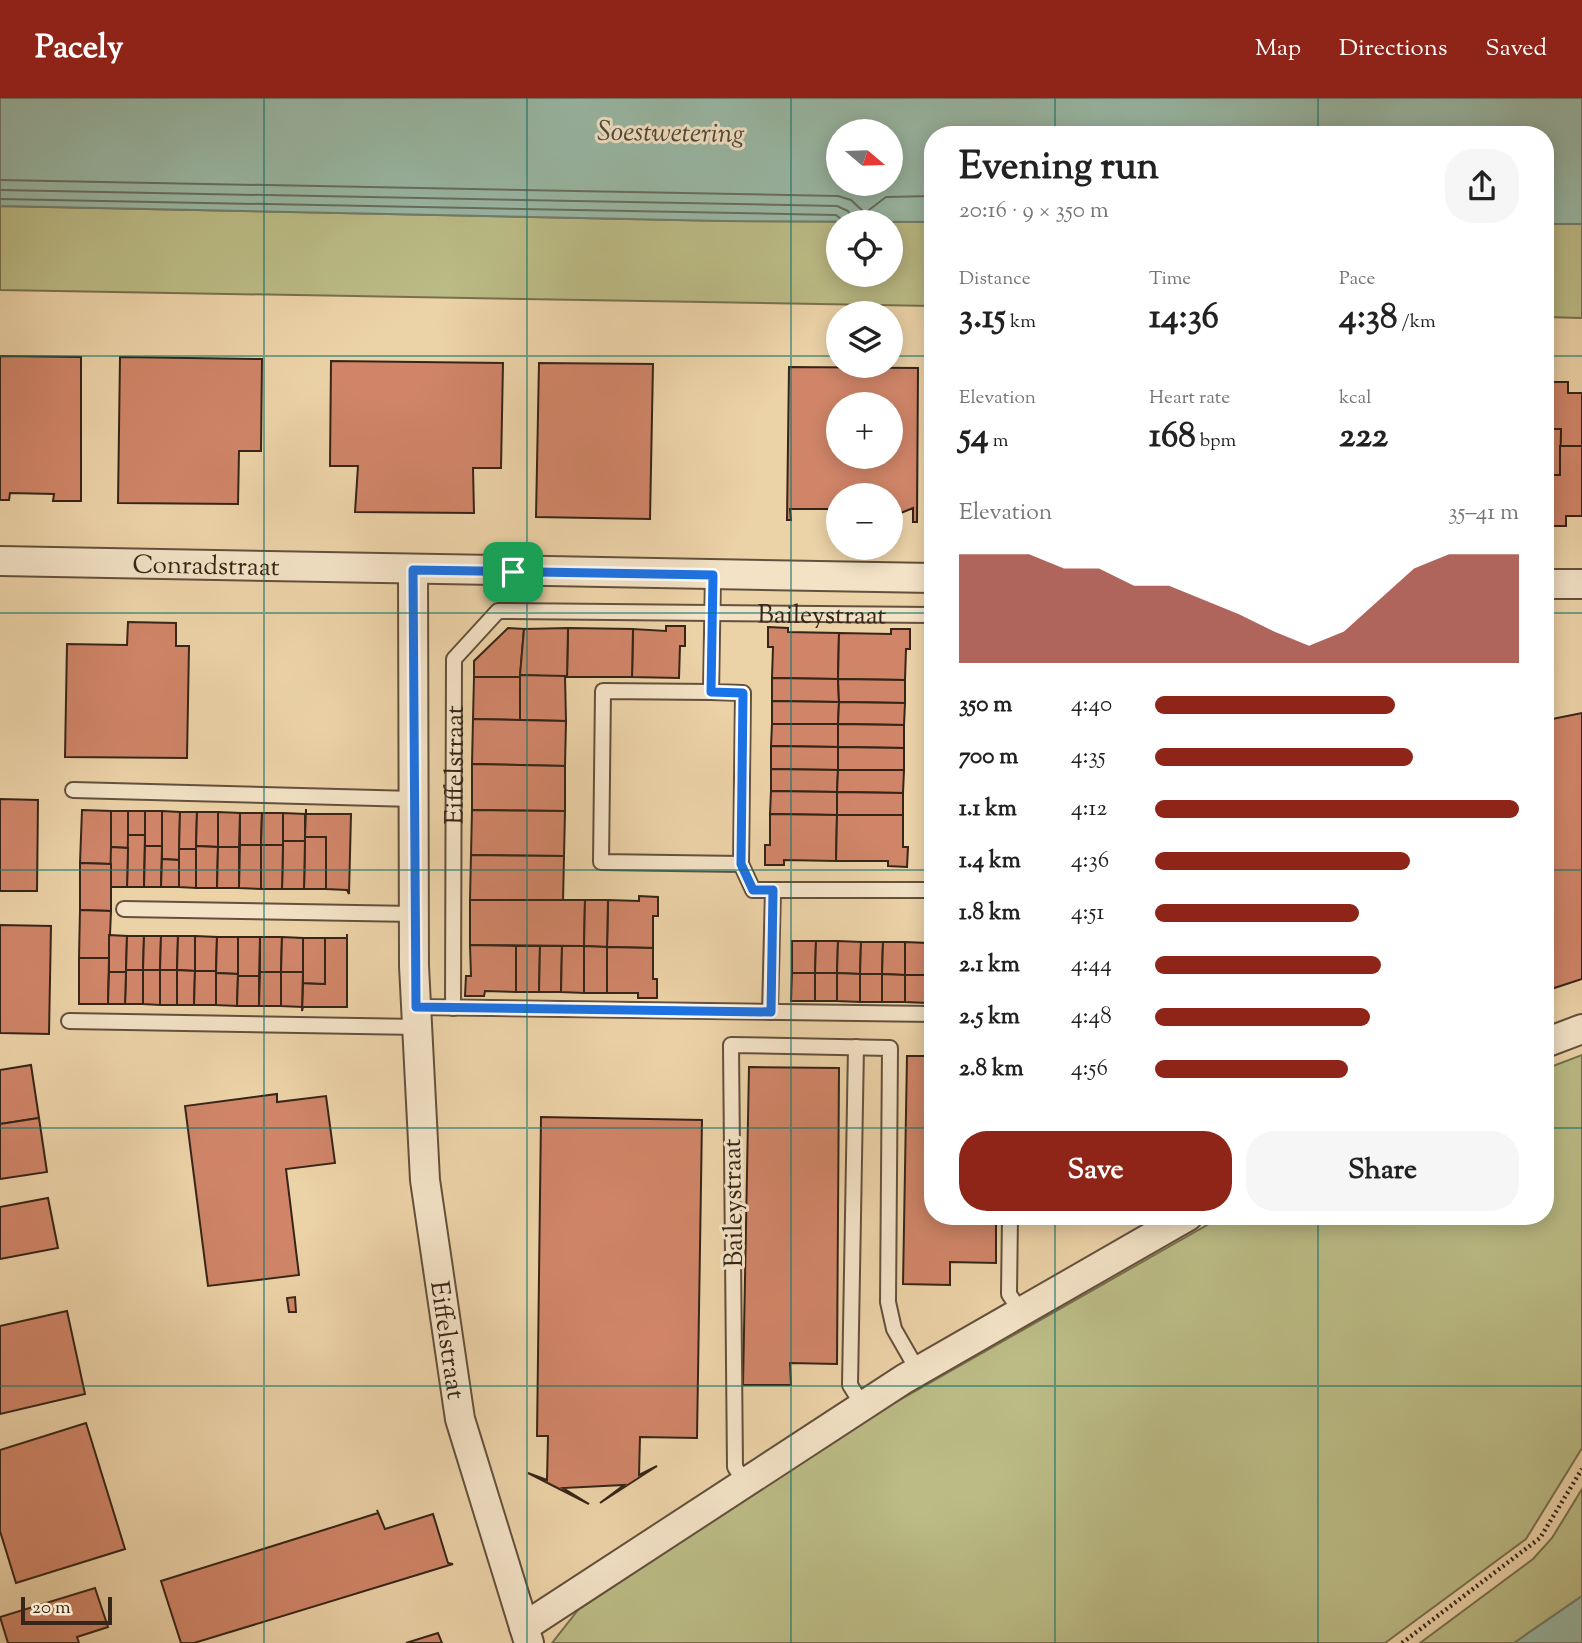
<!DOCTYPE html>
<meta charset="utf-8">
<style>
:root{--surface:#fff;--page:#f6f6f6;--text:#222;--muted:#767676;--accent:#8f2418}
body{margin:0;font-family:"Sorts Mill Goudy",serif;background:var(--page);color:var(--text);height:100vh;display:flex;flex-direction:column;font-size:26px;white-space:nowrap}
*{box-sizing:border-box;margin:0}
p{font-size:23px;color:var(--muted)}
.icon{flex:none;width:38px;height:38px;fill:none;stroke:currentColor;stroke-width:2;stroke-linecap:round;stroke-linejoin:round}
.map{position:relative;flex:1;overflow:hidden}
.sheet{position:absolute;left:924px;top:28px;width:630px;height:1099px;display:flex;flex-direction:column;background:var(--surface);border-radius:28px;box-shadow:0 4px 18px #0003}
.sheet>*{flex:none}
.needle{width:46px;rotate:109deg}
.tools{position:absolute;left:826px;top:21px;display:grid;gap:14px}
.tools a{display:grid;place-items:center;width:77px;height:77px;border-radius:50%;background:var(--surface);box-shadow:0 4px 18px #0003;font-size:35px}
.scale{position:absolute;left:21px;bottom:18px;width:91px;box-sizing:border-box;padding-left:7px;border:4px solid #362518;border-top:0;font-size:19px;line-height:24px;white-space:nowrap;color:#362518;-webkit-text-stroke:5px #f3e2c6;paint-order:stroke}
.pin{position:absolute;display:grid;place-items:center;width:60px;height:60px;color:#fff;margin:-30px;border-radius:14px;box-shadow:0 4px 10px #0006}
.round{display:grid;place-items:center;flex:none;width:74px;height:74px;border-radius:28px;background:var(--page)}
.headline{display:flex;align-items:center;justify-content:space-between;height:119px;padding:0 35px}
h1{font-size:38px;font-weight:700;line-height:52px}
.metrics{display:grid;grid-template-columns:repeat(3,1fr);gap:10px;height:119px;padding:7px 35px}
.metrics div{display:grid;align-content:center}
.metrics b{font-size:35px;font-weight:700}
.metrics small{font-size:19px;font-weight:400}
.metrics p{font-size:19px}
.chart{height:196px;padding:14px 35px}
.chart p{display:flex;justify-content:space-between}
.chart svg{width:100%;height:126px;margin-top:7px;fill:var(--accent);opacity:.7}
.primary-button{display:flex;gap:14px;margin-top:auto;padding:14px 35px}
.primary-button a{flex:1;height:80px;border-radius:28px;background:var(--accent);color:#fff;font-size:28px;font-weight:700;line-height:80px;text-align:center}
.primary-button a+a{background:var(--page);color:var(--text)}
ul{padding:0 35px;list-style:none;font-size:23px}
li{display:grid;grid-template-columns:112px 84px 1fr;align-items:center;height:52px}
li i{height:18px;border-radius:9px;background:var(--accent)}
header{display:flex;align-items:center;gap:42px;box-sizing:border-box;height:98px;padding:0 35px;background:var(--accent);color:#fff}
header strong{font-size:33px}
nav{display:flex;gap:38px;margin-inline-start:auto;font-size:24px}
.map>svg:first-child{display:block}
</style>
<header>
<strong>Pacely</strong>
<nav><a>Map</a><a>Directions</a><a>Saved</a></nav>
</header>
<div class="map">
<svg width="1582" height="1545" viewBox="0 0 1582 1545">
<rect width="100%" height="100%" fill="#ecd2a7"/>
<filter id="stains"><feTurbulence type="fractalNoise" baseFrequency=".00286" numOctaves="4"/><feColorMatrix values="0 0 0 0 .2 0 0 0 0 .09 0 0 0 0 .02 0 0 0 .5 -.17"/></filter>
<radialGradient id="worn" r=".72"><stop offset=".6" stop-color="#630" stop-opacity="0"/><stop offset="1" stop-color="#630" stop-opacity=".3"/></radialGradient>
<g fill="#bbbb85" stroke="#78704e" stroke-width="2" fill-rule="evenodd">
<path d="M0 108 724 123 933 124V208L0 192ZM838 124H891V177H838Z"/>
<path d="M1545 126H1582V220L1545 219Z"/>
<path d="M1582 957V1350L1526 1441 1385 1545H552L578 1512 868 1320 1223 1118H1545V971Z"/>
<path d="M1582 1391V1498L1514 1545H1420L1533 1461 1552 1440Z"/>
</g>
<g fill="#99b8a5" stroke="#717d6d" stroke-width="2" fill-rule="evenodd">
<path d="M0 0H1582V126H1545V37H933V124L724 123 0 108ZM838 33H891V86H838Z"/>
<path d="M1582 1498V1545H1514Z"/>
</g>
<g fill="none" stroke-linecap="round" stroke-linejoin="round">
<g stroke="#686e5e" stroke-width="2">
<path d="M0 82 838 98 851 102 865 115 886 99 933 98"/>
<path d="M0 92 837 108 848 113 854 124"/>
<path d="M0 101 836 117 845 124"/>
</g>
</g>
<g fill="#d08568" stroke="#362518" stroke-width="2" fill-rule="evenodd">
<path d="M0 258 81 259V403H53L54 396 10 395 9 402H0Z"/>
<path d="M120 259 262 261 261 353H239L238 406 118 405Z"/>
<path d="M331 263 503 265 501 370H473L474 415 355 414 358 368H330Z"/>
<path d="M539 265 653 266 650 421 536 419Z"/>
<path d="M789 269 918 270 917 424H913V410L891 419V397H838V411H790L791 422H787ZM838 306H891V359H838Z"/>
<path d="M1545 284H1568V295H1582V348H1560L1561 331H1545Z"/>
<path d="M1545 331H1561L1560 377H1545Z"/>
<path d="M1560 348H1582V418H1566V428H1545V377H1560Z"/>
<path d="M128 524 176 525V548H189L187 660 65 659 67 546 127 547Z"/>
<path d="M666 528H685V548H680L679 580 632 579 633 531 666 533Z"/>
<path d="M768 529 788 530V534L839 535 838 581 772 580 773 549H768Z"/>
<path d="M508 530 524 531 520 579H474V563Z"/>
<path d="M568 530 633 531 632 579H567Z"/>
<path d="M568 530 567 579 520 577 524 531Z"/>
<path d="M891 531H910V551H906L905 582 838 581 839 535 891 536Z"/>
<path d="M520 577 565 578 566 623 520 622Z"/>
<path d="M474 579H520V622L473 621Z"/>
<path d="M772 580 838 581 839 604 772 603Z"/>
<path d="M838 581 905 582V605L839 604Z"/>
<path d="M772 603 839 604 838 626H772Z"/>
<path d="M839 604 905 605 904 627 838 626Z"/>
<path d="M1582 615V881L1545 893 1547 622Z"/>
<path d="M473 621 566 623 565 668 472 666Z"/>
<path d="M772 626H838V649L771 648Z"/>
<path d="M838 626 904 627V650L838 649Z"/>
<path d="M771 648 838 649V672L771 671Z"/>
<path d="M838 649 904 650V672H838Z"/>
<path d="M472 666 565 668V713L472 712Z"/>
<path d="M771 671 838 672 837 694 771 693Z"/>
<path d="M838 672H904L903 695 837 694Z"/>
<path d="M771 693 837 694V717L770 716Z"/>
<path d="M837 694 903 695V717H837Z"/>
<path d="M0 701 38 702 37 793H0Z"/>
<path d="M306 711V716H351L349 796 347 792 326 791V739H305Z"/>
<path d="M82 712 111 713V766L80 765Z"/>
<path d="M472 712 565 713 564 758 471 757Z"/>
<path d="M111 713H128V750L111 749Z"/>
<rect x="128" y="713" width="17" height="24"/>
<rect x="145" y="713" width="17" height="35"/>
<path d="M162 713 180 714 179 762 162 761Z"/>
<path d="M180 714H197L196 751H179Z"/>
<path d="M197 714H218V749L196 748Z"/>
<path d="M218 714 240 715 239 749H218Z"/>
<path d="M240 715H262L261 747H240Z"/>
<path d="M262 715H283V747H261Z"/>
<path d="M283 715 305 716V743H283Z"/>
<path d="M770 716 837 717 836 763 784 762V767H765V747H770Z"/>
<path d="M837 717H903V749H908L907 769 888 768V763H836Z"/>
<path d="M128 737H145L144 789H127Z"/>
<path d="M305 739H326V791H304Z"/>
<path d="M283 743H305L304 791H282Z"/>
<path d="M240 747H261V791L239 790Z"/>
<path d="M261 747H283L282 791H261Z"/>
<path d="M145 748H162L161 789H144Z"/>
<path d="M196 748 218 749 217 790H196Z"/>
<path d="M111 749 128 750 127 789H110Z"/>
<path d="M218 749H239V790H217Z"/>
<path d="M179 751H196V790L179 789Z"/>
<path d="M471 757 564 758 563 803 470 802Z"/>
<path d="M162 761 179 762V789H161Z"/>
<path d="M80 765 111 766V813L80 812Z"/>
<path d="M639 798 658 799V818H653V850L607 849 608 802 639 803Z"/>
<path d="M470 802H585L584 848 470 847Z"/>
<path d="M585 802H608L607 849 584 848Z"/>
<path d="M80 812 111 813 109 860H79Z"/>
<path d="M0 827 51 828 49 936 0 935Z"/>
<path d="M347 836V909H303L302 913 303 885 325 886V840H347Z"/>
<path d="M109 837 127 838 126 874H109Z"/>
<path d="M127 838H144L143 872H126Z"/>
<path d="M144 838H161L160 872H143Z"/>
<path d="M161 838H178L177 872H160Z"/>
<path d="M178 838H195V873L177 872Z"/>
<path d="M195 838 217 839 216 873H195Z"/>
<path d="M217 839H238V876L216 875Z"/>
<path d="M238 839H260L259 878H238Z"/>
<path d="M260 839H282L281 874H260Z"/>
<path d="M282 839 303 840V874H281Z"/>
<path d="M303 840H325V886L303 885Z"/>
<path d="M792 843H816L815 875H792Z"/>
<path d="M816 843H838L837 875H815Z"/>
<path d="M838 843 861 844 860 876 837 875Z"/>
<path d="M861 844H883L882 876H860Z"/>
<path d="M883 844H905V877L882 876Z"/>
<path d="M905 844 928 845 927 877H905Z"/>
<path d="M928 845H933V877H927Z"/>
<path d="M470 847 516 848V894L485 893 484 898H465L466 878H471Z"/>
<path d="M516 848H540L539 894H516Z"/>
<path d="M540 848H562L561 894H539Z"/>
<path d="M562 848H584V895L561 894Z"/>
<path d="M584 848 607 849V895H584Z"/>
<path d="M607 849 653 850V881H657V900H638V895H607Z"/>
<path d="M79 860H109L108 906H79Z"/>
<path d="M126 872H143V906H125Z"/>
<path d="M143 872H160V907L143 906Z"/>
<rect x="160" y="872" width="17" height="35"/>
<path d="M177 872 195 873 194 907H177Z"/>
<path d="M195 873H216V907H194Z"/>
<path d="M109 874H126L125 906H108Z"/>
<path d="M260 874H281V908H259Z"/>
<path d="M281 874H303L302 909 281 908Z"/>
<path d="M216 875 238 876 237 908 216 907Z"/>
<path d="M792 875H815V903H791Z"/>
<rect x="815" y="875" width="22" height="28"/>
<path d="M837 875 860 876V904L837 903Z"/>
<rect x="860" y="876" width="22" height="28"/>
<path d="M882 876 905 877V904H882Z"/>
<path d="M905 877H927V905L905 904Z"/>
<rect x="927" y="877" width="6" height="28"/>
<path d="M238 878H259V908H237Z"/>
<path d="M907 958H933V1118H996V1165L950 1164V1187L903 1186Z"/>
<path d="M31 967 39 1020 0 1026V972Z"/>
<path d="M749 969 839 970 837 1266 790 1265 791 1287H743Z"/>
<path d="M277 996V1004L326 998 335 1065 286 1071 299 1177 208 1188 185 1008Z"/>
<path d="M541 1019 702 1022 697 1340 640 1339 639 1377 657 1368 600 1405 624 1387 563 1390 589 1406 528 1375 547 1382 548 1338H537Z"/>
<path d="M39 1020 47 1074 0 1081V1026Z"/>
<path d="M48 1100 58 1150 0 1161V1109Z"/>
<path d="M295 1199 296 1214H289L287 1200Z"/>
<path d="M67 1213 85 1296 0 1316V1228Z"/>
<path d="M86 1325 125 1451 16 1485 0 1433V1352Z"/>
<path d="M377 1412 385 1431 433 1416 448 1465 453 1466 194 1545H181L161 1483 378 1415Z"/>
<path d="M95 1490 108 1529 77 1539 79 1545H8L0 1519Z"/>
<path d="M438 1535 442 1545H406Z"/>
</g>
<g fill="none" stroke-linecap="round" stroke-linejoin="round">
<g stroke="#64503c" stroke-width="18">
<g id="lane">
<path d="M713 477 711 594 743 595 741 766 753 792H933"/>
<path d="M711 594 603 593 601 764 741 766"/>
<path d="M73 692 414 701"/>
<path d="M124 811 414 816"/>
<path d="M416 909 933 916"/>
<path id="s1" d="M453 910 454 561 498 513 933 517"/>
<path d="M770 914 773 792"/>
<path d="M69 923 418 929"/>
<path d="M856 949 850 1287 863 1308"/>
<path d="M1010 1118 1009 1196 1021 1214"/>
<path d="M745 1385 735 1369 731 947 890 950 888 1204 894 1231 918 1273"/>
</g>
</g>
<g stroke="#64503c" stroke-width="32">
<g id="street">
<path id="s2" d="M0 463 933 480"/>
<path id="s3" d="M413 472 414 868 425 1082 460 1321 529 1545"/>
<path d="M1545 486H1582"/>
<path d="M1545 945 1582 931"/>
<path d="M524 1529 904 1281 1188 1118"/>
</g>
</g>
<path stroke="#362518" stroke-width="4.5" stroke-dasharray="2 3.5" stroke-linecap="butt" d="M1402 1545 1540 1440 1582 1371"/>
<use href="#lane" stroke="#f3e2c6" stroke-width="14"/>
<use href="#street" stroke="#f3e2c6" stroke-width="28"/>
</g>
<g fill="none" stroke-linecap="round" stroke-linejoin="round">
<g stroke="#fff" stroke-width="14">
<path id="route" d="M413 472 713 477 711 594 743 595 741 766 753 792H773L771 914 416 909Z"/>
</g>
<use href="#route" stroke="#1a73e8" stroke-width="9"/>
</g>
<path fill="none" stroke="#0f766e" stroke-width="2" stroke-opacity="0.55" d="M264 0V1545M527 0V1545M791 0V1545M1055 0V37M1318 0V37M0 258H838M891 258H933M1545 258H1582M0 515H933M1545 515H1582M0 772H933M1545 772H1582M0 1030H933M1545 1030H1582M1055 1118V1545M1318 1118V1545M0 1288H1582"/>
<g text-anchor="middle" stroke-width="6" stroke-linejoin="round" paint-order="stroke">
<g font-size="26" fill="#362518" stroke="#f3e2c6">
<text dy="9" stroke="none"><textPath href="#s2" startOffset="206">Conradstraat</textPath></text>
<text dy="9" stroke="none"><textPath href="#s1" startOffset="738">Baileystraat</textPath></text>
<text dy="9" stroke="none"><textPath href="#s1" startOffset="243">Eiffelstraat</textPath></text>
<text transform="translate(732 1105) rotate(-91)" y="9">Baileystraat</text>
<text dy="9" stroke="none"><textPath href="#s3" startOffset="772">Eiffelstraat</textPath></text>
</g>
<g font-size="28" font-style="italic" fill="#4f4a3b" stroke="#f3e2c6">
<text transform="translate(671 33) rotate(1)" y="10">Soestwetering</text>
</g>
</g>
<rect width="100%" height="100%" filter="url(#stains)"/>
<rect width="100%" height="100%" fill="url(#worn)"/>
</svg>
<div class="tools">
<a><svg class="needle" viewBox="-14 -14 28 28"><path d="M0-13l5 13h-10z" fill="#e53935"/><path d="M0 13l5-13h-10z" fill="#767676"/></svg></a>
<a><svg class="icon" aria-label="locate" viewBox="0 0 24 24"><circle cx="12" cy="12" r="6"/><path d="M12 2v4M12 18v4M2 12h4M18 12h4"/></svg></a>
<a><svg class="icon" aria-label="layers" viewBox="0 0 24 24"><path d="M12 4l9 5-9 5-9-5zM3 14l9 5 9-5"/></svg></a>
<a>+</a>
<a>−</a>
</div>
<div class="scale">20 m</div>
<div class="pin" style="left:513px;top:474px;background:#1e9e55"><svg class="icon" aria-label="arrive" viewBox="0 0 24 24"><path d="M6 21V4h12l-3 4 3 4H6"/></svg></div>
<section class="sheet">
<div class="headline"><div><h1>Evening run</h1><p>20:16 · 9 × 350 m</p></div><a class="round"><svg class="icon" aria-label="share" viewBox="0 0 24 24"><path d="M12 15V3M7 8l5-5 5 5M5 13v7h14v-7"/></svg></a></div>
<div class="metrics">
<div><p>Distance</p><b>3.15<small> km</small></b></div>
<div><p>Time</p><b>14:36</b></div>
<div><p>Pace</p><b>4:38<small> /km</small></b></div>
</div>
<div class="metrics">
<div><p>Elevation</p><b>54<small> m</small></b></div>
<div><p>Heart rate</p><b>168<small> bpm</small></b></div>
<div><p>kcal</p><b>222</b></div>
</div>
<div class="chart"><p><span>Elevation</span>35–41 m</p>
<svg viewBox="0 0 160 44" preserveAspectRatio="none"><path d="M0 44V6L10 6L20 6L30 11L40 11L50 17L60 17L70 22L80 27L90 33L100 38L110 33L120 22L130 11L140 6L150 6L160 6V44z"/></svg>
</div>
<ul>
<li><b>350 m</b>4:40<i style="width:66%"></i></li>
<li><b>700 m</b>4:35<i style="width:71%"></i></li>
<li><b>1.1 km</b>4:12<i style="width:100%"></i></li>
<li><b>1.4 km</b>4:36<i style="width:70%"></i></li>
<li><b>1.8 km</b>4:51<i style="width:56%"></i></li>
<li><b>2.1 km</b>4:44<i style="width:62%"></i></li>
<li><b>2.5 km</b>4:48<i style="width:59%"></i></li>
<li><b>2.8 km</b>4:56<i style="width:53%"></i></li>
</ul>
<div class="primary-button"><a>Save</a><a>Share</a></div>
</section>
</div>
